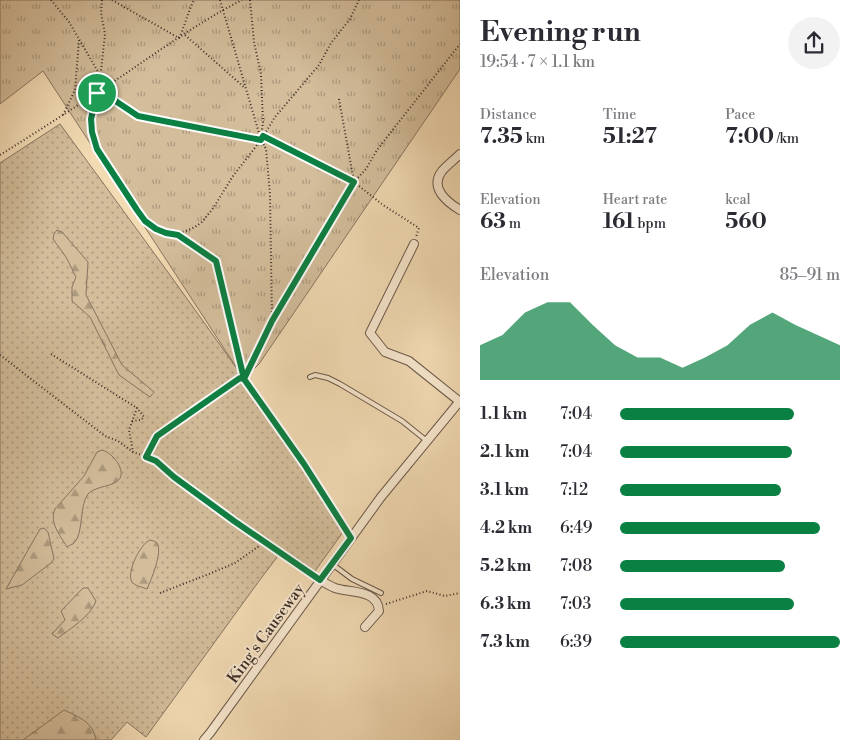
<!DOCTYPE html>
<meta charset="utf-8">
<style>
:root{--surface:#fff;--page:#f2f2f3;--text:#2b2b33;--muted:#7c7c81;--accent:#0b8043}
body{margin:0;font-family:"Libre Bodoni",serif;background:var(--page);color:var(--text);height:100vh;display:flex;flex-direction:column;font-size:19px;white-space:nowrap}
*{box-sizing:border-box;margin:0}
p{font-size:16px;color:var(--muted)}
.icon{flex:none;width:28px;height:28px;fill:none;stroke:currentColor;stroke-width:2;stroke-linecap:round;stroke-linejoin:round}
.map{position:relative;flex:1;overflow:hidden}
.sheet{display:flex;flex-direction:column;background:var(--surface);width:400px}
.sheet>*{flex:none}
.pin{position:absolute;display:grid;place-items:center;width:42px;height:42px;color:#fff;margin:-21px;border:2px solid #fff;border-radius:50%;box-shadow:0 1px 5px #0007}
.round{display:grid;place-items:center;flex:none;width:52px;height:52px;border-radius:26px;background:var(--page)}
.summary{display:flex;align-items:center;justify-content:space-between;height:85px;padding:0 20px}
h1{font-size:28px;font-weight:700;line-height:38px}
.metrics{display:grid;grid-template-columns:repeat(3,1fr);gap:8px;height:85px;padding:5px 20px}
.metrics div{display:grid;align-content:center}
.metrics b{font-size:21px;font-weight:700}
.metrics small{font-size:14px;font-weight:400}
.metrics p{font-size:14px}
.chart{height:140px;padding:10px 20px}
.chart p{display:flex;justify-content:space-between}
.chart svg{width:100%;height:90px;margin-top:5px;fill:var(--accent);opacity:.7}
ul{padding:0 20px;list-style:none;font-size:16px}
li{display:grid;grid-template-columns:80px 60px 1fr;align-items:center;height:38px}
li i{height:12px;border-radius:6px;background:var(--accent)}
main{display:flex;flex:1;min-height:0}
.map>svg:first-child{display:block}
</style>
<main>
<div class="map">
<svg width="460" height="740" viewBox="0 0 460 740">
<defs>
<pattern id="grass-dots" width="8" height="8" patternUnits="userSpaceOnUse" patternTransform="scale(1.25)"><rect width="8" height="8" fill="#d3bd9b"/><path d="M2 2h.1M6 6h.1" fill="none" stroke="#ac9a7e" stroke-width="1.8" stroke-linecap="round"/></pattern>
<pattern id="forest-firs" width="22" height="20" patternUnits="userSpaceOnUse" patternTransform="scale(1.25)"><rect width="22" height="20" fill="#d3bd9b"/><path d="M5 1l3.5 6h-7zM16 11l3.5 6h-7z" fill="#ac9a7e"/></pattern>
<pattern id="park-tufts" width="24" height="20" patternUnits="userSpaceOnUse" patternTransform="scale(1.25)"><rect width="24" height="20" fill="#d3bd9b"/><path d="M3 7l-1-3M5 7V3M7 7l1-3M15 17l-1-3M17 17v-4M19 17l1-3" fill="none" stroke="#ac9a7e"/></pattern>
</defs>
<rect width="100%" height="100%" fill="#f2dab3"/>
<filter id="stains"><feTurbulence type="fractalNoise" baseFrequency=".004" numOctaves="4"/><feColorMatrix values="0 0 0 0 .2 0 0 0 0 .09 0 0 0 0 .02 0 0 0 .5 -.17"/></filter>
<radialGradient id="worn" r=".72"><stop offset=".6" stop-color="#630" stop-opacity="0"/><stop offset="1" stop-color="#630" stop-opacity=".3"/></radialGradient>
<path fill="url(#grass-dots)" stroke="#887561" d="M60 124C157 257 255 390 346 528L312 575 281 552 259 581 146 737 127 722 111 740H0V163Z"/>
<g fill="url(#forest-firs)" stroke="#887561">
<path d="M57 230 62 232 88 262 86 295 122 365 154 392 150 397 119 375 90 317 72 301V287L76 277 66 257 53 239 54 234Z"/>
<path d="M102 450C109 452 116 459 119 465 130 489 97 483 88 494 79 505 84 533 74 543 72 545 69 545 67 547 60 535 49 523 55 509L84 476 97 452Z"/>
<path d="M44 528 48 532 54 559 51 563 22 585 6 589 40 529Z"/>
<path d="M150 540C153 541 155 541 157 543 163 552 151 580 147 589 142 587 135 586 132 582 126 573 140 544 150 540Z"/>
<path d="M83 588H88L96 601C90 617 71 628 58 638L52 634 65 620 61 611Z"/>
<path d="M64 710C79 717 93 722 96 740H23Z"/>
</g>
<path fill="url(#park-tufts)" stroke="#887561" d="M0 0H460V69L259 364 244 379 43 71 0 104Z"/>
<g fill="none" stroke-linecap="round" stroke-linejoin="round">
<g stroke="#6a584a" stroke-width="6">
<g id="service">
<path d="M310 377 315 375 328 378 340 384 402 421 427 441"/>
<path d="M156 461 174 477 234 521 320 580"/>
<path d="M332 564 352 579 381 593"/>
</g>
</g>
<g stroke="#6a584a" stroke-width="10">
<g id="minor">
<path d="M460 154C454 160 447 165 442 171 429 188 447 202 460 210"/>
<path d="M414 244 370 333 385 352 409 361 459 401"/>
<path d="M320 580C325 583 330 586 335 588 349 593 378 589 379 611L365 627"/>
<path d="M204 740 210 733 381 497 460 401"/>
</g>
</g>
<g stroke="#3c2d27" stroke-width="2" stroke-dasharray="1 2.5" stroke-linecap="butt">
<path d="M51 0 69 22 100 75"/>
<path d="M102 0 101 13 105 34 100 80 91 119 92 132 97 149 145 221 156 229 166 233 178 235 195 227 202 222 214 207 233 176 261 140 275 117 319 65 331 43 350 19 359 0"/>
<path d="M112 0 179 38C185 25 188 12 194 0"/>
<path d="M220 0 261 140 266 149 270 194 272 321 244 379 303 464 347 532"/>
<path d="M250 0 254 42 261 74 263 122 261 138"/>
<path d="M185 35 245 88"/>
<path d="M103 89 114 100 138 116 261 140"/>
<path d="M339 99 354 182"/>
<path d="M63 115 75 90 79 40"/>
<path d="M263 136 354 182 383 205 419 228 416 237"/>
<path d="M0 155C40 130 80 104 119 78 159 51 199 22 242 0"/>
<path d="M274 319 354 182 366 169 377 150 460 44"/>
<path d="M51 354 137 408"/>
<path d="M0 355 105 436 118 441 133 452 150 458"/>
<path d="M132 421 141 420 144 417 137 408 129 430 133 452"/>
<path d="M146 457 157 436 240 378 244 379 216 261 179 235"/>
<path d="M160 593 209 574 235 563 259 546"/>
<path d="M386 604 427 591 445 596 460 593"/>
</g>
<use href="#service" stroke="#f7e7ce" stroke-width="4"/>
<use href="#minor" stroke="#f7e7ce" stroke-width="8"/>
</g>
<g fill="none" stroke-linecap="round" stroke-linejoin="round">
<g stroke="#fff" stroke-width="10">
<path id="route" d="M97 93 91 119 92 132 97 149 137 210 145 221 156 229 166 233 178 235 216 261 244 379 240 378 157 436 146 457 156 461 174 477 234 521 320 580 351 538 304 464 244 379 272 321 354 182 263 136 261 140 138 116 114 100 103 89 97 93"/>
</g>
<use href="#route" stroke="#0b8043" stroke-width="6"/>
</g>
<g text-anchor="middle" stroke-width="4" stroke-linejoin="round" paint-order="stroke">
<g font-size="16" fill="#3c2d27" stroke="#f7e7ce">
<text transform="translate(265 633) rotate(-54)" y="6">King's Causeway</text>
</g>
</g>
<rect width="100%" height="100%" filter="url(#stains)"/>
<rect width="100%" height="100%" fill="url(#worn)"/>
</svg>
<div class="pin" style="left:97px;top:93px;background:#1e9e55"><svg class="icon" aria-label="arrive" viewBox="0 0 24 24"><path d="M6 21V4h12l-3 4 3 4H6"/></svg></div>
</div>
<section class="sheet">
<div class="summary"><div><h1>Evening run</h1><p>19:54 · 7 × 1.1 km</p></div><a class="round"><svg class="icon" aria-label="share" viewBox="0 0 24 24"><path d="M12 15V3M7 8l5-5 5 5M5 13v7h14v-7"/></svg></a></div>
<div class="metrics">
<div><p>Distance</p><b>7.35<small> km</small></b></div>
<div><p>Time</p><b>51:27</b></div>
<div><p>Pace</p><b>7:00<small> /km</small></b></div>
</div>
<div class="metrics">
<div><p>Elevation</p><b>63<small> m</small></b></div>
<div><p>Heart rate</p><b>161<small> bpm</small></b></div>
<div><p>kcal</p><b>560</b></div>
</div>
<div class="chart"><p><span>Elevation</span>85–91 m</p>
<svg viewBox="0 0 160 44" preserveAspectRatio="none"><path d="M0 44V27L10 22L20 11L30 6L40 6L50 17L60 27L70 33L80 33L90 38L100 33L110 27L120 17L130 11L140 17L150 22L160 27V44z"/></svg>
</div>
<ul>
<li><b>1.1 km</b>7:04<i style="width:79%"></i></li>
<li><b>2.1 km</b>7:04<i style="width:78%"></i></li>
<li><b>3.1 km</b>7:12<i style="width:73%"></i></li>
<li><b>4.2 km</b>6:49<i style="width:91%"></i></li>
<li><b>5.2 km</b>7:08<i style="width:75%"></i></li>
<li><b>6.3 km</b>7:03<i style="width:79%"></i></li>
<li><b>7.3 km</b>6:39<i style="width:100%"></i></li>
</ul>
</section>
</main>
